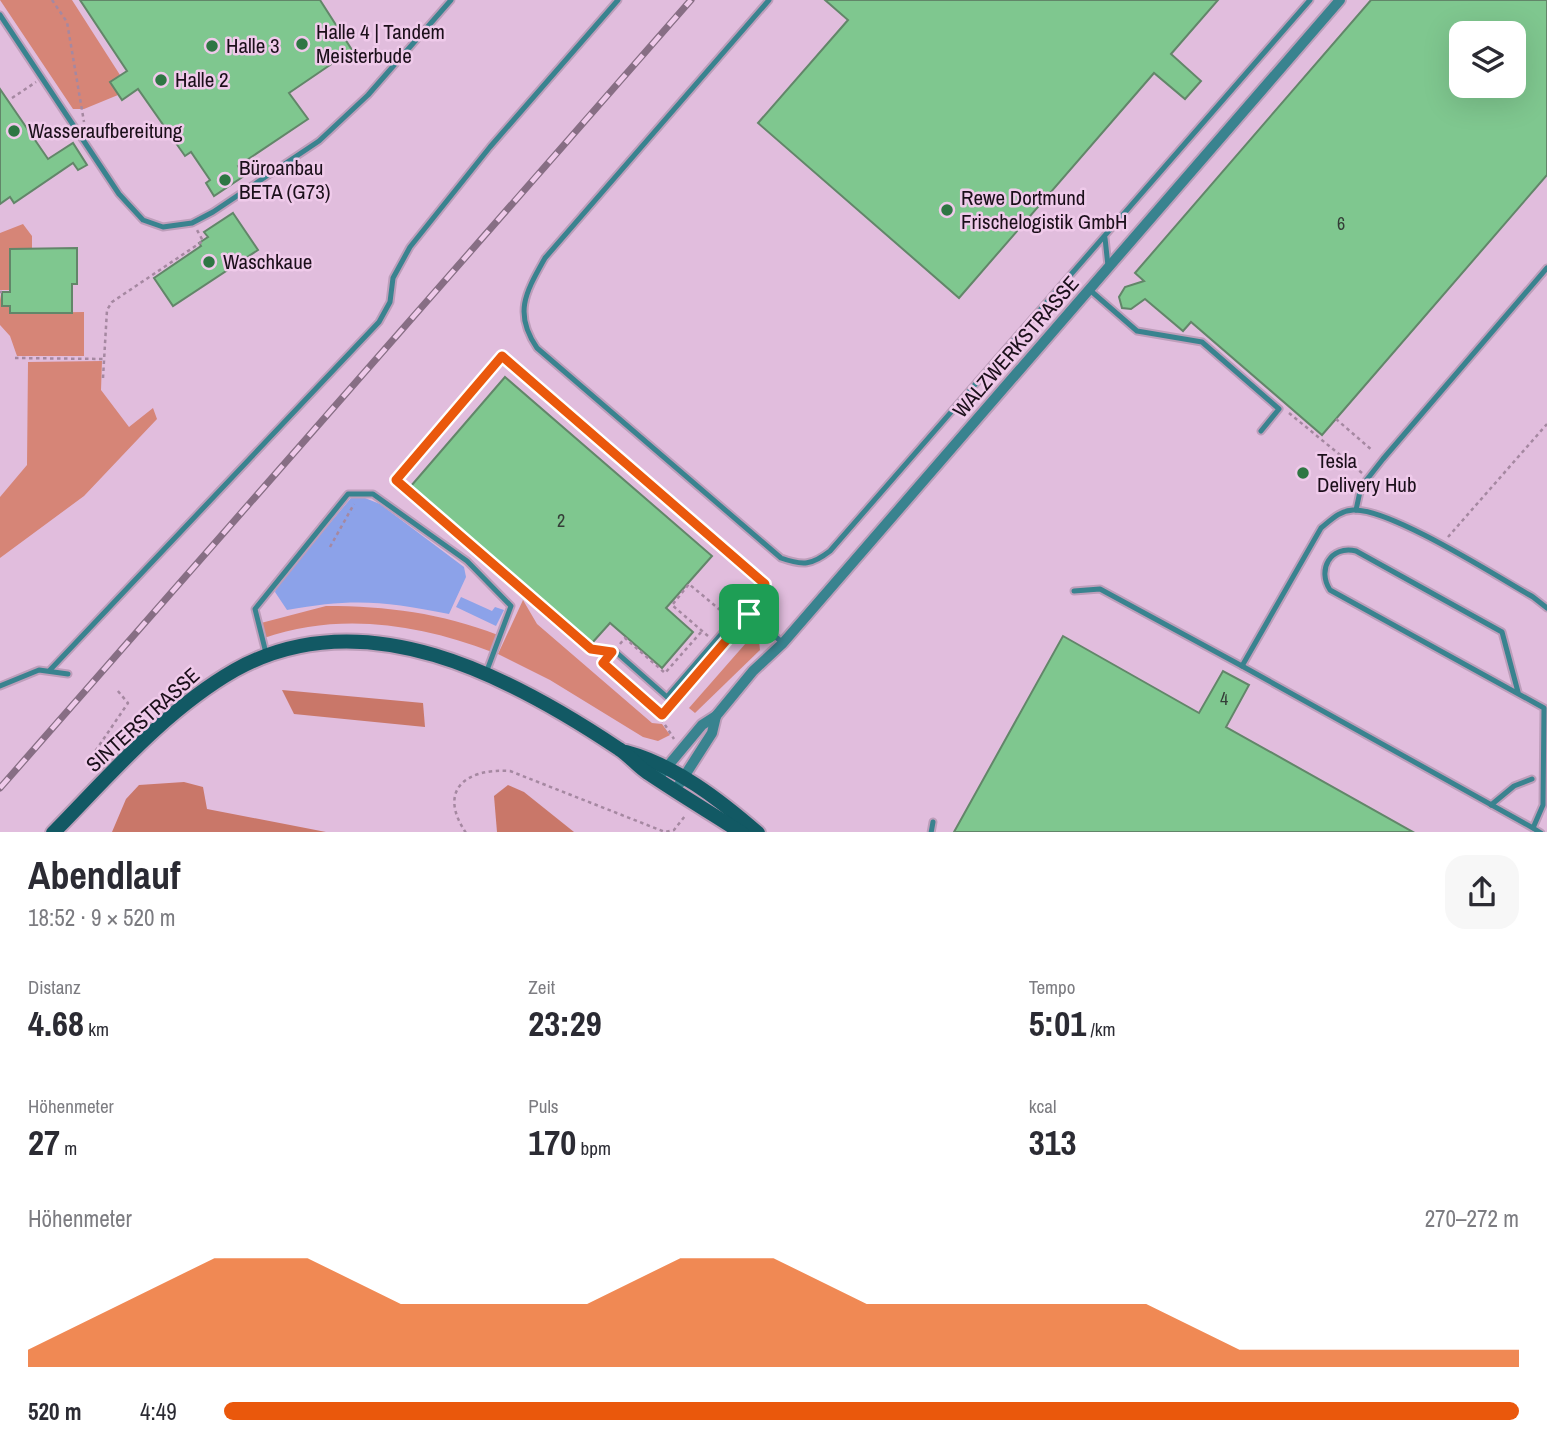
<!DOCTYPE html>
<html lang="de">
<meta charset="utf-8">
<style>
:root{--surface:#fff;--page:#f7f7f7;--text:#2b2b33;--muted:#7c7c81;--accent:#ea580c}
body{margin:0;font-family:"Archivo Narrow",sans-serif;background:var(--page);color:var(--text);height:100vh;display:flex;flex-direction:column;font-size:26px;white-space:nowrap}
*{box-sizing:border-box;margin:0}
p{font-size:23px;color:var(--muted)}
.icon{flex:none;width:38px;height:38px;fill:none;stroke:currentColor;stroke-width:2;stroke-linecap:round;stroke-linejoin:round}
.map{position:relative;height:832px;overflow:hidden}
.details{display:flex;flex-direction:column;background:var(--surface);flex:1}
.details>*{flex:none}
.controls{position:absolute;left:1449px;top:21px;display:grid;gap:14px}
.controls a{display:grid;place-items:center;width:77px;height:77px;border-radius:14px;background:var(--surface);box-shadow:0 7px 28px #0002;font-size:35px}
.pin{position:absolute;display:grid;place-items:center;width:60px;height:60px;color:#fff;margin:-30px;border-radius:14px;box-shadow:0 4px 10px #0006}
.round{display:grid;place-items:center;flex:none;width:74px;height:74px;border-radius:21px;background:var(--page)}
.headline{display:flex;align-items:center;justify-content:space-between;height:119px;padding:0 28px}
h1{font-size:38px;font-weight:700;line-height:52px}
.metrics{display:grid;grid-template-columns:repeat(3,1fr);gap:10px;height:119px;padding:7px 28px}
.metrics div{display:grid;align-content:center}
.metrics b{font-size:35px;font-weight:700}
.metrics small{font-size:19px;font-weight:400}
.metrics p{font-size:19px}
.chart{height:196px;padding:14px 28px}
.chart p{display:flex;justify-content:space-between}
.chart svg{width:100%;height:126px;margin-top:7px;fill:var(--accent);opacity:.7}
ul{padding:0 28px;list-style:none;font-size:23px}
li{display:grid;grid-template-columns:112px 84px 1fr;align-items:center;height:52px}
li i{height:18px;border-radius:9px;background:var(--accent)}
.map>svg:first-child{display:block}
</style>
<div class="map">
<svg width="1547" height="833" viewBox="0 0 1547 833">
<rect width="100%" height="100%" fill="#e1bddd"/>
<g fill="#d68577">
<path d="M0 0H72L120 75 110 82 118 95 84 109H73Z"/>
<path d="M23 224 32 236V249H10V290H0V233Z"/>
<path d="M0 294 2 306H10V313L84 312V356H17L10 336 0 325Z"/>
<path d="M102 361 101 390 129 427 153 408 157 419 84 496 0 558V497L27 465 28 362Z"/>
<path d="M523 600 537 624 652 723 662 724 670 735 658 741 643 737 550 680 498 654Z"/>
<path d="M326 606C387 606 441 613 498 635L492 652C418 624 340 612 264 638L261 623Z"/>
<path d="M753 635 759 641 760 650 695 713 689 708Z"/>
</g>
<g fill="#c97769">
<path d="M282 690 423 703 425 727 294 714Z"/>
<path d="M184 782 203 787 207 809 326 832H112L126 799 139 785Z"/>
<path d="M508 785 524 792 574 832H497L494 796Z"/>
</g>
<g fill="#8ca2e9">
<path d="M360 496 380 504 464 567 466 577 449 614C385 601 352 598 287 610L275 592 277 586 351 498Z"/>
<path d="M461 597 492 611 495 607 504 610 496 626 456 607Z"/>
</g>
<g fill="#7fc78f" stroke="#628669" stroke-width="2" fill-rule="evenodd">
<path d="M80 0H320L352 50 289 93 308 119 238 166 244 176 214 196 206 183 210 180 191 152 185 156 138 89 122 100 110 82 127 71Z"/>
<path d="M825 0H1218L1171 54 1201 81 1185 99 1154 73 959 298 758 123 848 20Z"/>
<path d="M1371 0H1547V175L1322 435 1191 322 1183 331 1145 299 1131 309 1122 308 1119 297 1125 287 1144 281 1135 273ZM1461 33H1514V86H1461Z"/>
<path d="M0 89 48 159 73 143 87 165 78 170 73 163 14 203 10 197 0 204Z"/>
<path d="M233 213 258 250 173 306 154 278 201 246 199 243 208 237 204 232Z"/>
<path d="M77 248V284H72V313H10V306H2V292H10V249Z"/>
<path d="M505 377 712 556 666 608 693 632 662 668 610 623 592 643 411 486Z"/>
<path d="M1063 636 1199 713 1223 671 1249 685 1226 727 1413 832H954Z"/>
</g>
<g fill="none" stroke-linecap="round" stroke-linejoin="round">
<g stroke="#bd9eba" stroke-width="9">
<g id="lane">
<path d="M769 0 545 258C526 292 513 313 537 348L781 558C803 566 812 565 830 551L1310 0"/>
<path d="M0 15 119 194 143 220 163 227 192 223 213 212 319 141 368 95 451 0"/>
<path d="M1105 238 1108 266"/>
<path d="M1091 291 1137 331 1202 342 1279 409 1261 431"/>
<path d="M1356 510 1361 487 1383 459 1547 268"/>
<path d="M1074 591 1100 589 1242 666 1321 528C1332 519 1339 511 1353 510 1390 508 1496 576 1533 597L1547 608"/>
<path d="M743 609 667 697 616 652 591 649 395 480 502 356 765 584 743 609 783 643"/>
<path d="M267 657 255 609 348 494H373L467 561 511 606 486 673"/>
<path d="M1242 666 1533 828"/>
<path d="M50 670 379 322 390 302 393 278 410 247 490 147 618 0"/>
<path d="M0 686 39 670 68 674"/>
<path d="M1518 692 1502 632 1356 551C1330 545 1317 570 1330 590L1544 708 1543 805 1533 828 1541 833"/>
<path d="M1491 805 1514 786 1532 779"/>
<path d="M931 833 933 822"/>
</g>
</g>
<g stroke="#bd9eba" stroke-width="14">
<g id="street">
<path d="M662 773 702 725 716 716 753 671 783 643 1340 0"/>
<path d="M680 783 712 733 716 716"/>
</g>
</g>
<g stroke="#bd9eba" stroke-width="18">
<g id="secondary">
<path d="M626 752C675 765 720 800 758 833"/>
<path d="M53 833C109 776 165 710 235 670 364 598 510 676 619 749 630 756 637 766 648 773 679 794 711 813 742 833"/>
</g>
</g>
<g stroke="#a588a1" stroke-width="2.5" stroke-dasharray="3.5 3.5" stroke-linecap="butt">
<path d="M52 0 67 22 84 122"/>
<path d="M12 98 36 82"/>
<path d="M0 292H2"/>
<path d="M15 358 104 359"/>
<path d="M103 378 107 310 112 302 203 241 197 230"/>
<path d="M1289 413 1362 473"/>
<path d="M1336 419 1373 451"/>
<path d="M1448 537 1547 424"/>
<path d="M330 547 354 504"/>
<path d="M708 636 672 605 689 584 726 615"/>
<path d="M620 644 625 638 665 673 702 631"/>
<path d="M606 659 603 663 662 715 669 706"/>
<path d="M664 706 660 717 674 739"/>
<path d="M103 760 94 753 128 703 117 690"/>
<path d="M466 833C437 790 466 768 510 771L665 832 674 830 685 816"/>
</g>
<use href="#lane" stroke="#39838f" stroke-width="5"/>
<use href="#street" stroke="#39838f" stroke-width="10"/>
<use href="#secondary" stroke="#125964" stroke-width="14"/>
<g stroke="#876e84" stroke-width="7">
<path id="rail" d="M0 788 691 0"/>
</g>
<use href="#rail" stroke="#efcaea" stroke-width="4.5" stroke-dasharray="13" stroke-linecap="butt"/>
</g>
<g fill="none" stroke-linecap="round" stroke-linejoin="round">
<g stroke="#fff" stroke-width="14">
<path id="route" d="M502 356 765 584 743 609 749 614 662 715 603 663 612 652 591 649 396 480Z"/>
</g>
<use href="#route" stroke="#ea580c" stroke-width="9"/>
</g>
<g fill="#2e7643" stroke="#efcaea" stroke-width="2.5">
<circle cx="302" cy="44" r="7"/>
<circle cx="212" cy="46" r="7"/>
<circle cx="161" cy="80" r="7"/>
<circle cx="14" cy="131" r="7"/>
<circle cx="225" cy="180" r="7"/>
<circle cx="947" cy="210" r="7"/>
<circle cx="209" cy="262" r="7"/>
<circle cx="1303" cy="473" r="7"/>
</g>
<g text-anchor="middle" stroke-width="5" stroke-linejoin="round" paint-order="stroke">
<g font-size="18" fill="#343d37">
<text x="1341" y="230">6</text>
<text x="561" y="527">2</text>
<text x="1224" y="705">4</text>
</g>
<g font-size="21" fill="#1b0f1a" stroke="#efcaea" text-anchor="start">
<text x="316" y="39">Halle 4 | Tandem<tspan x="316" dy="24">Meisterbude</tspan></text>
<text x="226" y="53">Halle 3</text>
<text x="175" y="87">Halle 2</text>
<text x="28" y="138">Wasseraufbereitung</text>
<text x="239" y="175">Büroanbau<tspan x="239" dy="24">BETA (G73)</tspan></text>
<text x="961" y="205">Rewe Dortmund<tspan x="961" dy="24">Frischelogistik GmbH</tspan></text>
<text x="223" y="269">Waschkaue</text>
<text x="1317" y="468">Tesla<tspan x="1317" dy="24">Delivery Hub</tspan></text>
</g>
<g font-size="21" fill="#1b0f1a" stroke="#efcaea">
<text transform="translate(1016 347) rotate(-49)" y="7">WALZWERKSTRASSE</text>
<text transform="translate(143 720) rotate(-42)" y="7">SINTERSTRASSE</text>
</g>
</g>
</svg>
<div class="controls">
<a><svg class="icon" aria-label="layers" viewBox="0 0 24 24"><path d="M12 4l9 5-9 5-9-5zM3 14l9 5 9-5"/></svg></a>
</div>
<div class="pin" style="left:749px;top:614px;background:#1e9e55"><svg class="icon" aria-label="arrive" viewBox="0 0 24 24"><path d="M6 21V4h12l-3 4 3 4H6"/></svg></div>
</div>
<section class="details">
<div class="headline"><div><h1>Abendlauf</h1><p>18:52 · 9 × 520 m</p></div><a class="round"><svg class="icon" aria-label="share" viewBox="0 0 24 24"><path d="M12 15V3M7 8l5-5 5 5M5 13v7h14v-7"/></svg></a></div>
<div class="metrics">
<div><p>Distanz</p><b>4.68<small> km</small></b></div>
<div><p>Zeit</p><b>23:29</b></div>
<div><p>Tempo</p><b>5:01<small> /km</small></b></div>
</div>
<div class="metrics">
<div><p>Höhenmeter</p><b>27<small> m</small></b></div>
<div><p>Puls</p><b>170<small> bpm</small></b></div>
<div><p>kcal</p><b>313</b></div>
</div>
<div class="chart"><p><span>Höhenmeter</span>270–272 m</p>
<svg viewBox="0 0 160 44" preserveAspectRatio="none"><path d="M0 44V38L10 22L20 6L30 6L40 22L50 22L60 22L70 6L80 6L90 22L100 22L110 22L120 22L130 38L140 38L150 38L160 38V44z"/></svg>
</div>
<ul>
<li><b>520 m</b>4:49<i style="width:100%"></i></li>
</ul>
</section>
